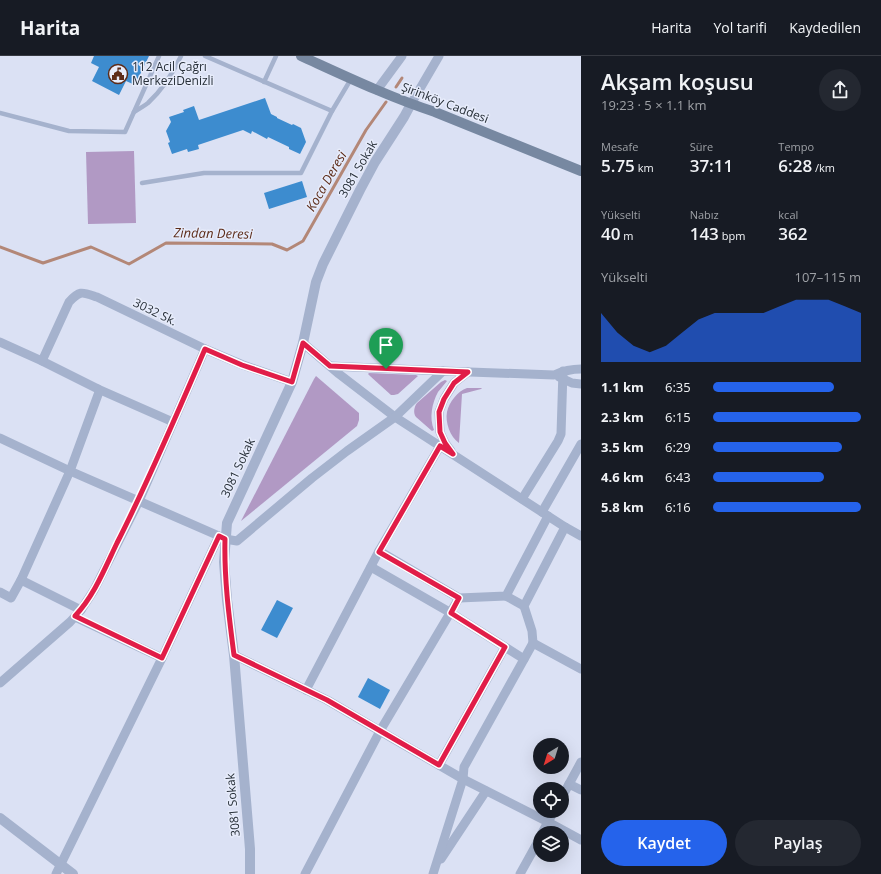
<!DOCTYPE html>
<html lang="tr">
<meta charset="utf-8">
<style>
:root{--surface:#171b24;--page:#242831;--text:#f1f3f6;--muted:#9ea1a6;--line:#363941;--accent:#2563eb}
body{margin:0;font-family:"Open Sans",sans-serif;background:var(--page);color:var(--text);height:100vh;display:flex;flex-direction:column;font-size:15px;white-space:nowrap}
*{box-sizing:border-box;margin:0}
p{font-size:13px;color:var(--muted)}
.icon{flex:none;width:22px;height:22px;fill:none;stroke:currentColor;stroke-width:2;stroke-linecap:round;stroke-linejoin:round}
.map{position:relative;flex:1;overflow:hidden}
.details{display:flex;flex-direction:column;background:var(--surface);width:300px}
.details>*{flex:none}
.needle{width:26px;rotate:218deg}
.buttons{position:absolute;left:533px;top:682px;display:grid;gap:8px}
.buttons a{display:grid;place-items:center;width:36px;height:36px;border-radius:50%;background:var(--surface);box-shadow:0 4px 16px #0002;font-size:20px}
.pin{position:absolute;display:grid;place-items:center;width:34px;height:34px;color:#fff;margin:-41px -17px;border-radius:50% 50% 50% 0;rotate:-45deg;box-shadow:0 0 4px #0007}
.pin .icon{rotate:45deg}
.round{display:grid;place-items:center;flex:none;width:42px;height:42px;border-radius:21px;background:var(--page)}
.headline{display:flex;align-items:center;justify-content:space-between;height:68px;padding:0 20px}
h1{font-size:22px;font-weight:600;line-height:30px}
.figures{display:grid;grid-template-columns:repeat(3,1fr);gap:6px;height:68px;padding:4px 20px}
.figures div{display:grid;align-content:center}
.figures b{font-size:17px;font-weight:600}
.figures small{font-size:11px;font-weight:400}
.figures p{font-size:11px}
.chart{height:112px;padding:8px 20px}
.chart p{display:flex;justify-content:space-between}
.chart svg{width:100%;height:72px;margin-top:4px;fill:var(--accent);opacity:.7}
.primary-button{display:flex;gap:8px;margin-top:auto;padding:8px 20px}
.primary-button a{flex:1;height:46px;border-radius:24px;background:var(--accent);color:#fff;font-size:16px;font-weight:600;line-height:46px;text-align:center}
.primary-button a+a{background:var(--page);color:var(--text)}
ul{padding:0 20px;list-style:none;font-size:13px}
li{display:grid;grid-template-columns:64px 48px 1fr;align-items:center;height:30px}
li i{height:10px;border-radius:5px;background:var(--accent)}
header{display:flex;align-items:center;gap:24px;box-sizing:border-box;height:56px;padding:0 20px;background:var(--surface);border-bottom:1px solid var(--line)}
header strong{font-size:19px}
nav{display:flex;gap:22px;margin-inline-start:auto;font-size:14px}
main{display:flex;flex:1;min-height:0}
.map>svg:first-child{display:block}
</style>
<header>
<strong>Harita</strong>
<nav><a>Harita</a><a>Yol tarifi</a><a>Kaydedilen</a></nav>
</header>
<main>
<div class="map">
<svg width="581" height="818" viewBox="0 0 581 818">
<rect width="100%" height="100%" fill="#dbe1f4"/>
<g fill="#b199c4">
<path d="M134 95 136 167 88 168 86 96Z"/>
<path d="M369 317 416 319 418 320 398 338 394 339H391L370 320 368 318Z"/>
<path d="M316 320 359 357V364L357 370 241 465 314 323Z"/>
<path d="M445 324 447 325C444 329 441 332 438 336 432 347 429 362 434 374L432 375 416 361C413 357 414 351 417 347L441 326Z"/>
<path d="M467 332H482L481 333 462 338 459 387C450 381 445 366 447 356 449 346 458 335 467 332Z"/>
</g>
<g fill="none" stroke-linecap="round" stroke-linejoin="round">
<g stroke="#b38777" stroke-width="3">
<path d="M396 31 402 22"/>
<path d="M0 191 43 207 91 191 129 208 166 187 272 188 287 194 303 185 366 74 386 46"/>
</g>
</g>
<g fill="#3d8ccf">
<path d="M94 0H149L135 29 126 25 119 39 92 25 99 11 91 7Z"/>
<path d="M265 42 271 58 277 61V62L292 69 293 68 301 72 306 86 300 98 289 93V91L268 81 267 83 252 75 251 78 243 74 198 89 199 93 188 96 187 93 172 98 168 87 170 86 166 75 171 66 169 61 184 56 183 54 194 50 199 64Z"/>
<path d="M302 125 307 141 269 153 264 137Z"/>
<path d="M277 544 293 552 277 582 261 574Z"/>
<path d="M368 622 390 634 380 653 358 641Z"/>
</g>
<g fill="none" stroke-linecap="round" stroke-linejoin="round">
<g stroke="#a5b2cd" stroke-width="4.5">
<path d="M205 0 332 55"/>
<path d="M264 26 276 0"/>
<path d="M134 56C139 53 144 50 148 47 162 34 173 17 181 0"/>
<path d="M0 57 69 75 125 76 159 0"/>
<path d="M142 127 204 117H301L332 55 351 23"/>
</g>
<g stroke="#a5b2cd" stroke-width="9">
<path d="M377 34 402 0"/>
<path d="M411 48 439 0"/>
<path d="M0 286 42 305 98 333 173 366"/>
<path d="M303 287 339 318 395 361 565 471 581 480"/>
<path d="M42 305 69 246C80 234 82 236 97 241L205 293 243 309 292 326"/>
<path d="M330 310 443 315"/>
<path d="M559 321 572 327 581 328"/>
<path d="M0 382 70 415 219 480 225 483 237 485 312 422 347 395 395 361 443 315 554 319C563 315 571 313 581 313"/>
<path d="M440 390 379 495 459 542 506 540 548 460"/>
<path d="M451 395 445 387 440 376 439 356 444 343 454 327 468 316"/>
<path d="M522 443 558 385 561 378 563 315"/>
<path d="M542 456 581 388"/>
<path d="M371 511 451 557 524 603"/>
<path d="M21 524 70 415 99 336 98 333"/>
<path d="M0 536 11 542 21 524 81 554"/>
<path d="M506 540 524 550"/>
<path d="M75 561 162 602"/>
<path d="M533 587 532 575 524 550 565 471"/>
<path d="M234 599 327 644 380 675 463 723 548 766 581 784"/>
<path d="M0 627 70 566 81 554 94 534 139 445 205 293"/>
<path d="M306 634 379 495"/>
<path d="M439 709 505 591"/>
<path d="M569 728 581 734"/>
<path d="M562 741 581 706"/>
<path d="M542 777 554 755"/>
<path d="M441 803 486 735"/>
<path d="M56 818 162 602 219 480"/>
<path d="M305 818 380 675 459 542"/>
<path d="M433 818 463 723 464 711 533 587 581 613"/>
<path d="M520 818 540 782"/>
</g>
<g stroke="#a5b2cd" stroke-width="10">
<path d="M0 762 73 818"/>
<path d="M250 818V793L234 599 227 544 224 506 227 467 292 326 303 287 316 226 323 208 360 134 375 106 404 61 411 48"/>
</g>
<path stroke="#7788a1" stroke-width="10" d="M301 0C345 20 389 41 435 56L581 115"/>
</g>
<g fill="none" stroke-linecap="round" stroke-linejoin="round">
<g stroke="#fff" stroke-width="8">
<path id="route" d="M303 287 330 310 468 316 454 327 444 343 439 356 440 376 445 387 453 398 440 390 379 496 459 542 451 557 505 591 439 709 327 644 234 599C229 560 224 523 225 483L219 480 162 602 75 560C94 540 105 512 117 487 149 424 177 358 205 293L242 309 292 326Z"/>
</g>
<use href="#route" stroke="#e11d48" stroke-width="5"/>
</g>
<defs>
<g id="civic-ring" transform="scale(1)"><circle r="9.5" fill="#e7ecfb" stroke="#5d2c19" stroke-width="1.5"/><path d="M-.6-6.5H3V-4.5H.6V-3L4-1V1h2V6H-6V1h2V-1L-.6-3ZM-1.2 2.5V6h2.4V2.5Z" fill="#5d2c19"/></g>
</defs>
<g fill-rule="evenodd">
<use href="#civic-ring" x="118" y="18"/>
</g>
<g text-anchor="middle" stroke-width="3" stroke-linejoin="round" paint-order="stroke">
<g font-size="12" fill="#272f38" stroke="#e7ecfb" text-anchor="start">
<text x="132" y="15">112 Acil Çağrı<tspan x="132" dy="14">MerkeziDenizli</tspan></text>
</g>
<g font-size="12" fill="#272f38" stroke="#e7ecfb">
<text transform="translate(445 47) rotate(21)" y="4">Şirinköy Caddesi</text>
<text transform="translate(358 113) rotate(-60)" y="4">3081 Sokak</text>
<text transform="translate(155 256) rotate(26)" y="4">3032 Sk.</text>
<text transform="translate(238 412) rotate(-65)" y="4">3081 Sokak</text>
<text transform="translate(233 749) rotate(-95)" y="4">3081 Sokak</text>
</g>
<g font-size="13" font-style="italic" fill="#5d2c19" stroke="#e7ecfb">
<text transform="translate(326 125) rotate(-60)" y="5">Koca Deresi</text>
<text transform="translate(213 177) rotate(1)" y="5">Zindan Deresi</text>
</g>
</g>
</svg>
<div class="buttons">
<a><svg class="needle" viewBox="-14 -14 28 28"><path d="M0-13l5 13h-10z" fill="#e53935"/><path d="M0 13l5-13h-10z" fill="#9ea1a6"/></svg></a>
<a><svg class="icon" aria-label="locate" viewBox="0 0 24 24"><circle cx="12" cy="12" r="6"/><path d="M12 2v4M12 18v4M2 12h4M18 12h4"/></svg></a>
<a><svg class="icon" aria-label="layers" viewBox="0 0 24 24"><path d="M12 4l9 5-9 5-9-5zM3 14l9 5 9-5"/></svg></a>
</div>
<div class="pin" style="left:386px;top:313px;background:#1e9e55"><svg class="icon" aria-label="arrive" viewBox="0 0 24 24"><path d="M6 21V4h12l-3 4 3 4H6"/></svg></div>
</div>
<section class="details">
<div class="headline"><div><h1>Akşam koşusu</h1><p>19:23 · 5 × 1.1 km</p></div><a class="round"><svg class="icon" aria-label="share" viewBox="0 0 24 24"><path d="M12 15V3M7 8l5-5 5 5M5 13v7h14v-7"/></svg></a></div>
<div class="figures">
<div><p>Mesafe</p><b>5.75<small> km</small></b></div>
<div><p>Süre</p><b>37:11</b></div>
<div><p>Tempo</p><b>6:28<small> /km</small></b></div>
</div>
<div class="figures">
<div><p>Yükselti</p><b>40<small> m</small></b></div>
<div><p>Nabız</p><b>143<small> bpm</small></b></div>
<div><p>kcal</p><b>362</b></div>
</div>
<div class="chart"><p><span>Yükselti</span>107–115 m</p>
<svg viewBox="0 0 160 44" preserveAspectRatio="none"><path d="M0 44V14L10 26L20 34L30 38L40 34L50 26L60 18L70 14L80 14L90 14L100 14L110 10L120 6L130 6L140 6L150 10L160 14V44z"/></svg>
</div>
<ul>
<li><b>1.1 km</b>6:35<i style="width:82%"></i></li>
<li><b>2.3 km</b>6:15<i style="width:100%"></i></li>
<li><b>3.5 km</b>6:29<i style="width:87%"></i></li>
<li><b>4.6 km</b>6:43<i style="width:75%"></i></li>
<li><b>5.8 km</b>6:16<i style="width:100%"></i></li>
</ul>
<div class="primary-button"><a>Kaydet</a><a>Paylaş</a></div>
</section>
</main>
